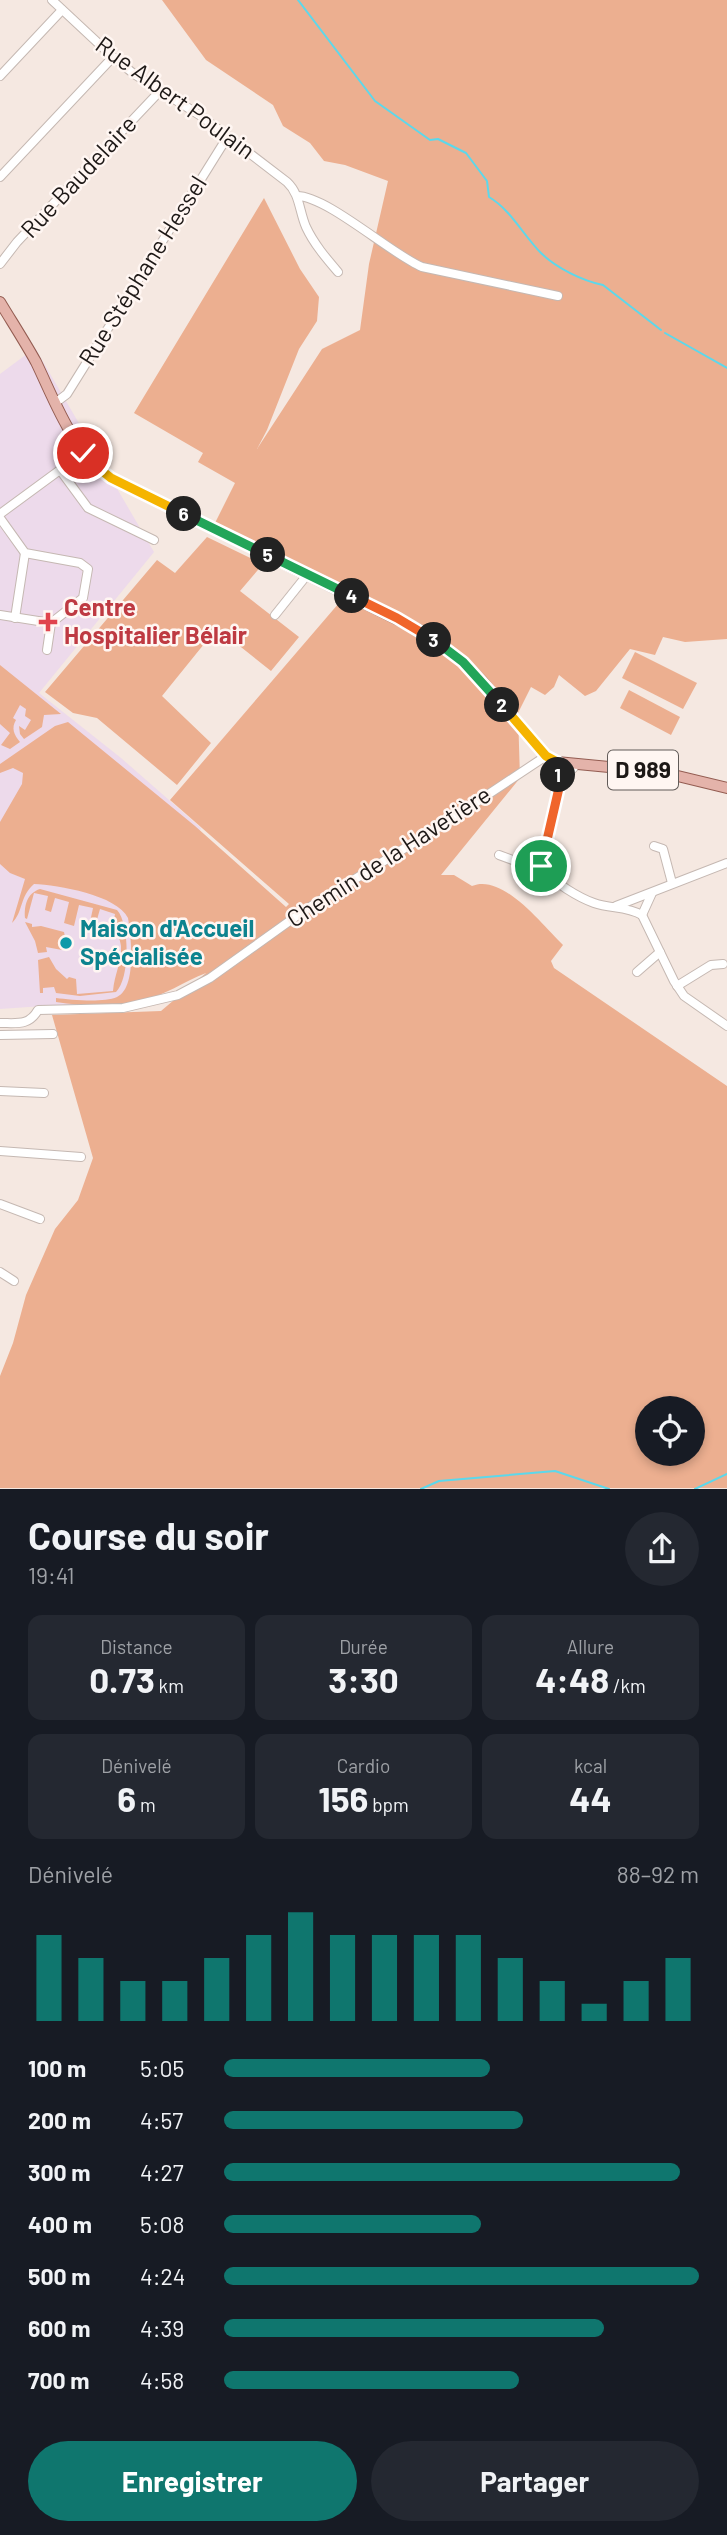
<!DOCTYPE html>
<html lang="fr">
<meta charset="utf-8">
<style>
:root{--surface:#171b24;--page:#242831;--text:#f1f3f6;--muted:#9ea1a6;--accent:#0f766e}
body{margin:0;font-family:Barlow,sans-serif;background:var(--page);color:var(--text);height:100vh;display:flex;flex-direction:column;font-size:26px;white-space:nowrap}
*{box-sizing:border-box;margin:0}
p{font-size:23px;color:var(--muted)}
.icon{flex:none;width:38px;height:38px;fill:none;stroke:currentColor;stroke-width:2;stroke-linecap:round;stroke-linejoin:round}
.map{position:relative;height:1489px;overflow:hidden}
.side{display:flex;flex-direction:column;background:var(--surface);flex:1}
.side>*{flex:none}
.tools{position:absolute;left:635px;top:1396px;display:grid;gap:14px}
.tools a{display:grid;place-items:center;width:70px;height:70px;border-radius:50%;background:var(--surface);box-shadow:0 4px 10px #0003;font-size:35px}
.pin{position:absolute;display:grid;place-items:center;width:60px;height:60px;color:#fff;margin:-30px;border:4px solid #fff;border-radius:50%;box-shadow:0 2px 7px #0007}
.km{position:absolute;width:35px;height:35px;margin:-18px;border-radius:50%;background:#222;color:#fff;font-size:19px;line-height:35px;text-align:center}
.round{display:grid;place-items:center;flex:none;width:74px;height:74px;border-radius:37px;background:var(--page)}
.headline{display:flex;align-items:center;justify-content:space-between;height:119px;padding:0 28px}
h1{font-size:38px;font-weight:700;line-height:52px}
.metrics{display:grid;grid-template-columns:repeat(3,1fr);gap:10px;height:119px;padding:7px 28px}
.metrics div{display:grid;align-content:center;border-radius:14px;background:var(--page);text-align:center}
.metrics b{font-size:35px;font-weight:700}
.metrics small{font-size:19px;font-weight:400}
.metrics p{font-size:19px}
.chart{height:196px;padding:14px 28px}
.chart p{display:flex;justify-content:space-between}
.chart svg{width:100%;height:126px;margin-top:7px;stroke:var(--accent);stroke-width:6}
.cta{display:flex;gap:14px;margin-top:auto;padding:14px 28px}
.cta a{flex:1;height:80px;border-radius:42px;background:var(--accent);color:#fff;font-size:28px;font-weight:700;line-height:80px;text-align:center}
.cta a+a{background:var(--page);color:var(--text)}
ul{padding:0 28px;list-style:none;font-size:23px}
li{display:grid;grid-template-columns:112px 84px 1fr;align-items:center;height:52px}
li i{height:18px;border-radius:9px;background:var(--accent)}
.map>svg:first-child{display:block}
</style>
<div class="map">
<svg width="727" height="1489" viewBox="0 0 727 1489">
<rect width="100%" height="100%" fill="#f5e8e1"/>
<path fill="#eddaeb" d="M35 348 154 552 39 693 121 758 201 828 123 1008 44 1006 0 1009V374Z"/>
<g fill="#ecaf90" fill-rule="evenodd">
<path d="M162 0H727V639L685 642 663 637 655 655 630 649 596 691 585 696 559 675 554 687 545 695 531 687 518 713 520 778 441 875H454L472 886C503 873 542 925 563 945L551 961 554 968 727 1086V1488H0V1376L13 1343 26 1295 55 1229 78 1200 93 1158 52 1015 161 1011 206 973C185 981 164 996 140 1001 115 1008 82 1006 56 1002V998C72 1000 103 1003 117 997 137 988 131 936 128 918 117 895 58 885 34 884 19 897 24 911 12 923L25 879 10 873 0 864V822L22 784 23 773 13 768 0 773V764L55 726 68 722 195 826 286 907 289 904 170 800 351 589 215 523 235 483 198 462 203 453 134 413 264 198 300 269 319 297 317 321 299 349 267 430 257 449 322 349 360 330 369 264 388 181 345 165 324 161 310 143 283 126 273 105 206 60ZM648 1409H693V1454H648Z"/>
<path d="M207 537 263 564 240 591 299 637 271 671 217 628 162 696 211 743 177 785 97 718 73 713 45 692 157 560 175 573Z"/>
<path d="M635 652 697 683 683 709 622 678Z"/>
<path d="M0 665 61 714 44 715 42 727 24 739 20 734 19 726 25 730 31 720 25 716 26 709 20 705 13 718 16 720C11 728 14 735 20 742L10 749 1 745 10 733 0 724Z"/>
<path d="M629 690 680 717 671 735 620 708Z"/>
<path d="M40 889 117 910C130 924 130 979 116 992L80 996 56 993 54 987 43 988V993H40L38 960 49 957 56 969 67 979 69 977 76 979 77 994 113 991C114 975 122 962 121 946 119 930 111 932 115 914L100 909 96 923 90 922 93 908 79 905 74 926 64 923 69 902 55 898 51 912 45 910 48 896 34 893 27 919 25 918C24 906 27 893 40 889Z"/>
<path d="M25 922 32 924V927L41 926 64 932 65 937 60 939 62 950 46 947 47 952 38 953 35 941Z"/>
</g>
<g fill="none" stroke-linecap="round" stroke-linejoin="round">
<g stroke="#5cd8eb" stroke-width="2">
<path d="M298 0 375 101 430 140 438 139 466 153 487 181 489 197C511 210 523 235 541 253 556 268 583 281 603 285L661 330"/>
<path d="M665 333 727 368"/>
<path d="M421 1489 439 1481 555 1471 609 1489"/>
<path d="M695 1489 727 1474"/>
</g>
<g stroke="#c5b8b2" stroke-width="10">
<g id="minor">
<path d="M52 0 113 57 134 74 201 116 287 182C300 194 299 211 306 227 314 244 326 258 338 272"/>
<path d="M0 76 62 10"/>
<path d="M0 177 113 57"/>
<path d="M297 196C327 196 391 254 422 267L558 296"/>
<path d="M0 264 17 242 160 91"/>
<path d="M55 403 67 394 228 136"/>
<path d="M60 470 88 508 154 540"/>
<path d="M0 514 83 453"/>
<path d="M0 518 25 553 80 563 88 569 83 598 51 623 0 615"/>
<path d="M275 615 307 575"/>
<path d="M15 618 25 553"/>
<path d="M47 650 51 623"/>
<path d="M557 762 559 788 541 860 542 870C556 883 577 897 594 903 611 909 626 906 642 915"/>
<path d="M559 788 567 775 577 764"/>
<path d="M654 846 663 849 672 883"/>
<path d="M499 855 526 865 541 866"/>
<path d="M616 906 727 863"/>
<path d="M642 915 674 981 684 996 727 1026"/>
<path d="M642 915 652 893"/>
<path d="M637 972 660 952"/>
<path d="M677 986 711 965 723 964"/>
<path d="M0 1023C17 1023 29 1026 38 1010L123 1008 178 995 210 978 305 910 442 825 546 756"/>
<path d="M0 1035 53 1034"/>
<path d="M0 1091 44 1093"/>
<path d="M0 1151 81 1157"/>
<path d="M0 1204 40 1219"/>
<path d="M0 1272 14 1281"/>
</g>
</g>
<g stroke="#935c51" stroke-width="12">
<path id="major" d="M0 302C12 322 25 342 36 362 58 408 70 446 111 478L425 633 463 662 481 680 546 756 557 762 661 772 727 788"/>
</g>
<use href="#minor" stroke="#fff" stroke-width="8"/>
<use href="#major" stroke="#e4b3aa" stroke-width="10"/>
</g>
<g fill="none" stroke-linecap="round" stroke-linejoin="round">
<g stroke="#fff" stroke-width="14">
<path id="split-1" d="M541 866 559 788 558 775"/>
</g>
<g stroke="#fff" stroke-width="14">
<path id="split-2" d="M502 705 546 756 557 762 558 775"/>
</g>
<g stroke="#fff" stroke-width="14">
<path id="split-3" d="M434 640 463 662 502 705"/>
</g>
<g stroke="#fff" stroke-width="14">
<path id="split-4" d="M352 596 397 618 434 640"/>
</g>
<g stroke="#fff" stroke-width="14">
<path id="split-5" d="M268 555 352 596"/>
</g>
<g stroke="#fff" stroke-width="14">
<path id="split-6" d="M184 514 268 555"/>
</g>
<g stroke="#fff" stroke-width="14">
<path id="split-7" d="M101 470 111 478 184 514"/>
</g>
<g stroke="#fff" stroke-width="14">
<path id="split-8" d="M83 453 101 470"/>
</g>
<use href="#split-1" stroke="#f0652b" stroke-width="9"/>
<use href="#split-2" stroke="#f5b400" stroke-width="9"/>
<use href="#split-3" stroke="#22a559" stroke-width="9"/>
<use href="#split-4" stroke="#f0652b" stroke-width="9"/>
<use href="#split-5" stroke="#22a559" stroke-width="9"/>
<use href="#split-6" stroke="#22a559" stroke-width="9"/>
<use href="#split-7" stroke="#f5b400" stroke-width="9"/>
<use href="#split-8" stroke="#f5b400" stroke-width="9"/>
</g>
<path fill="#e0444e" stroke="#fff6f2" stroke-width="2.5" d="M44.5 611.5h7v7h7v7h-7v7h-7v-7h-7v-7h7z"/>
<circle fill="#0f9aa8" stroke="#fff6f2" stroke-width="2.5" cx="66" cy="943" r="7"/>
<g text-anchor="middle" stroke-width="5" stroke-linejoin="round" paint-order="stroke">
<rect fill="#fff6f2" stroke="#615b58" stroke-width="2" x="608" y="750.5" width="70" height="39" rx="5"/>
<g font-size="23" font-weight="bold" fill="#1d1816">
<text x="643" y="778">D 989</text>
</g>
<g font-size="24" fill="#1d1816" stroke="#fff6f2">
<text transform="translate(175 98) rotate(36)" y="8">Rue Albert Poulain</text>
<text transform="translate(79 177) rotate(-47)" y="8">Rue Baudelaire</text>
<text transform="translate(143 271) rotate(-58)" y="8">Rue Stéphane Hessel</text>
<text transform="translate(389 857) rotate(-33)" y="8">Chemin de la Havetière</text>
</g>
<g font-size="24" font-weight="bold" fill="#be3a42" stroke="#fff6f2" text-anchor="start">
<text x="64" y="616">Centre<tspan x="64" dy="28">Hospitalier Bélair</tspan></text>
</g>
<g font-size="24" font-weight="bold" fill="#0d838f" stroke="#fff6f2" text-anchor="start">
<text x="80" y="937">Maison d'Accueil<tspan x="80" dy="28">Spécialisée</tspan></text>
</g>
</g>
</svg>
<div class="tools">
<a><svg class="icon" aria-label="locate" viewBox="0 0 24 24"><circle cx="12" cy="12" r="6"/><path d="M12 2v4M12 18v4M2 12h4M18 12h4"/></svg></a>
</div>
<div class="pin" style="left:541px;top:866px;background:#1e9e55"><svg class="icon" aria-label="arrive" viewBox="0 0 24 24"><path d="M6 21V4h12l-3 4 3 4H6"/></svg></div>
<div class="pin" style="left:83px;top:453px;background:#d93025"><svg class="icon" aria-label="check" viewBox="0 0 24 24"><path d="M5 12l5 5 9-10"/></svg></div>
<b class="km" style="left:558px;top:775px">1</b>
<b class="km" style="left:502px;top:705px">2</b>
<b class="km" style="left:434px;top:640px">3</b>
<b class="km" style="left:352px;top:596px">4</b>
<b class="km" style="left:268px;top:555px">5</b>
<b class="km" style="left:184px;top:514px">6</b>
</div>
<section class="side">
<div class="headline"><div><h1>Course du soir</h1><p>19:41</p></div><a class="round"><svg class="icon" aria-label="share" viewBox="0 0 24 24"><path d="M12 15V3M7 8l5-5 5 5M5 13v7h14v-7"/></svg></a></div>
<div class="metrics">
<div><p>Distance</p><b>0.73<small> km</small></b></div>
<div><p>Durée</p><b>3:30</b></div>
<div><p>Allure</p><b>4:48<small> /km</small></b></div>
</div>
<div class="metrics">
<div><p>Dénivelé</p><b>6<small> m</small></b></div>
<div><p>Cardio</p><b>156<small> bpm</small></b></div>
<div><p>kcal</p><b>44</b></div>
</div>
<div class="chart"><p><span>Dénivelé</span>88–92 m</p>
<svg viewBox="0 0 160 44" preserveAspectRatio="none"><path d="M5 44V14M15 44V22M25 44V30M35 44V30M45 44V22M55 44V14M65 44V6M75 44V14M85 44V14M95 44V14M105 44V14M115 44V22M125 44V30M135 44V38M145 44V30M155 44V22"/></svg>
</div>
<ul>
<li><b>100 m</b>5:05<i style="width:56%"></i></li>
<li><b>200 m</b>4:57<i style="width:63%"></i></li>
<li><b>300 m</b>4:27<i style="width:96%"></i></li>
<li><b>400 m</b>5:08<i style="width:54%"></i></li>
<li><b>500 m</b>4:24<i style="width:100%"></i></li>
<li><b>600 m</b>4:39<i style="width:80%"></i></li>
<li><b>700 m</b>4:58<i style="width:62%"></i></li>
</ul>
<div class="cta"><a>Enregistrer</a><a>Partager</a></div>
</section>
